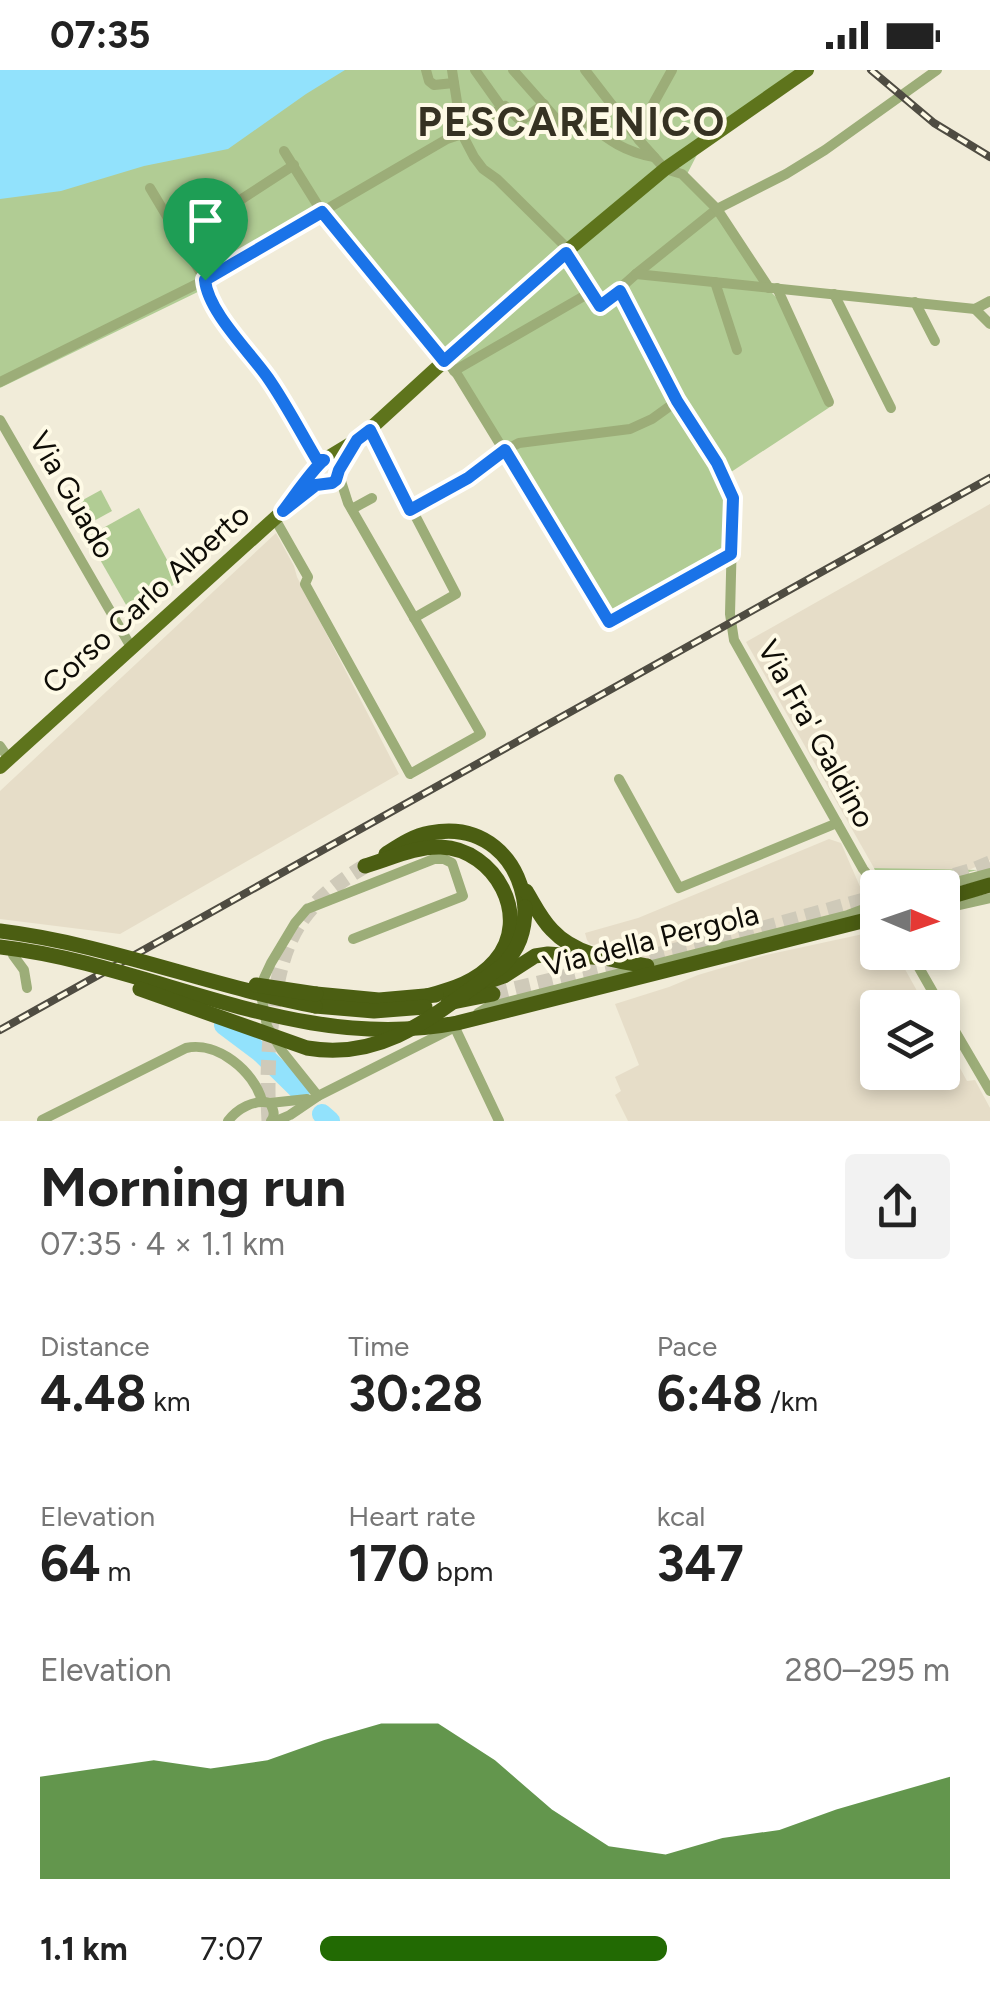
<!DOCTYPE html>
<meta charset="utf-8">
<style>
:root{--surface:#fff;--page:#f2f2f2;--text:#222;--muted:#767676;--accent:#226a03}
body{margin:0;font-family:Figtree,sans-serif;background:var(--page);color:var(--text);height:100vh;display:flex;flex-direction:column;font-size:38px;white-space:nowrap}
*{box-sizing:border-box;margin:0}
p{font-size:32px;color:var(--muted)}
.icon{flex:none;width:55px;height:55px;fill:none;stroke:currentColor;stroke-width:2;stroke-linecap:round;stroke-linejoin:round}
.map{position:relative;height:1051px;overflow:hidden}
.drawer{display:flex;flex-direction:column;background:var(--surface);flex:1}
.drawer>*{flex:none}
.needle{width:65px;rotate:92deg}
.fabs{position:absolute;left:860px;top:800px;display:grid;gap:20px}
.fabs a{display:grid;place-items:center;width:100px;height:100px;border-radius:10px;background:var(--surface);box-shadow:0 5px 15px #0003;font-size:50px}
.pin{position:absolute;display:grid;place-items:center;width:85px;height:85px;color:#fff;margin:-102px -42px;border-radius:50% 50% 50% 0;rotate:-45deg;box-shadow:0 0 10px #0007}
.pin .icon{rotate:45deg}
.round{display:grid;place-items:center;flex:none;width:105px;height:105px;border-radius:10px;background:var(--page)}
.summary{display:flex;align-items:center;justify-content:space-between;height:170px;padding:0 40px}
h1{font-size:55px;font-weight:700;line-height:75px}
.metrics{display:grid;grid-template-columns:repeat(3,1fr);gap:15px;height:170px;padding:10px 40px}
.metrics div{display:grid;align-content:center}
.metrics b{font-size:50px;font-weight:700}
.metrics small{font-size:28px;font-weight:400}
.metrics p{font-size:28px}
.chart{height:280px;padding:20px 40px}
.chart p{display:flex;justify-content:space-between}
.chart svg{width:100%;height:180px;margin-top:10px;fill:var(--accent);opacity:.7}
ul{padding:0 40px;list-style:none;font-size:32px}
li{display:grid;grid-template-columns:160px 120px 1fr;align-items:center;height:75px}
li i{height:25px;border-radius:12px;background:var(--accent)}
.status{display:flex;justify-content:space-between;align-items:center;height:70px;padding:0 50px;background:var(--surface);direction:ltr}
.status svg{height:28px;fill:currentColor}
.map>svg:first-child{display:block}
</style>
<div class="status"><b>07:35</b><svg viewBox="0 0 49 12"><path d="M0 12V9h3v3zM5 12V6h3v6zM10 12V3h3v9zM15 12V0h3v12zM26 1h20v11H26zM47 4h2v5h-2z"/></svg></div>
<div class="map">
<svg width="990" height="1051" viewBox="0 0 990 1051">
<rect width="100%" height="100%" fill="#f1ecd9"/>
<g fill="#e6ddc8">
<path d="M990 434V790L967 801 874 798 746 572Z"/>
<path d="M276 463 294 496 297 507 399 704 120 864 0 849V721Z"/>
<path d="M829 769 841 773 868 835 650 893 590 874 587 870 585 863 638 848Z"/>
<path d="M877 861 878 882 896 883 926 937 878 938V1002H942L943 967 967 1011 975 1010 990 1038V1051H628L615 1025 621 1021 615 1007 639 995 615 934 669 917 698 905 766 885Z"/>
</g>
<g fill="#b1cc94">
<path d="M0 0H802L702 75 684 110 719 139 761 212 781 232 833 335 725 406 739 432 736 484 611 557 433 274 322 145 206 218 0 318Z"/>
<path d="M101 420 112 441 81 458 70 437Z"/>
<path d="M139 438 179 512 129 540 87 467Z"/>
<path d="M874 798 978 800C959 804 904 822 888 818 879 815 877 805 874 798Z"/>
</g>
<path fill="#92e2fc" d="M0 0H345L306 24 228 79 144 96 61 121 0 129Z"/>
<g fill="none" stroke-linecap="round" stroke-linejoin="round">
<g stroke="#92e2fc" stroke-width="20">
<path d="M224 955 260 982 300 1021"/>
<path d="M322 1044 330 1051"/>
</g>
<g stroke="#cfcab9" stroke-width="15" stroke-dasharray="15 8" stroke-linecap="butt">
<path d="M910 818 973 800 990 793"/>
<path d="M493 924 735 866 878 826"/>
<path d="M269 1051C267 1017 268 983 272 949 281 872 297 837 365 796"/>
</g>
<g stroke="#9cad78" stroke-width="10">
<path d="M426 0 429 11 434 15 454 13"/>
<path d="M452 0 462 64 474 87 483 99 497 109 564 175 570 192 600 236 636 204 717 139 786 104 825 80 937 0"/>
<path d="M475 0 502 38"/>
<path d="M513 0 568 62 612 35"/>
<path d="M585 0 639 70 665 99 682 104 717 139 769 218"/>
<path d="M586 52C609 70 624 82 654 87"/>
<path d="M639 70 652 36 672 0"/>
<path d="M284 81 322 142 457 304 609 552 731 484"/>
<path d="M150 118 205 210 206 224 267 307 317 390H324"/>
<path d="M180 169 294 95"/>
<path d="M636 204 975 239 990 231"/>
<path d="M715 212 737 280"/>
<path d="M777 218 829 332"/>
<path d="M619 221 677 331 719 396 733 428 730 544 734 570 863 799 878 818"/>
<path d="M834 224 891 338"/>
<path d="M915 232 935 271"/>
<path d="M975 239 990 254"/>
<path d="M454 301 591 222"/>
<path d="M0 312 205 210 447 69 462 64 505 36 521 51 544 34"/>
<path d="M0 350 131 577"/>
<path d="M370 359 456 524 414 548"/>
<path d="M352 439 372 428"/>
<path d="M410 440 468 408 505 380 519 373 630 359 652 349 677 331"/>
<path d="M275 449 308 507 305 514 410 704 481 664 348 433 339 405"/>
<path d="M0 676 9 689"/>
<path d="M619 709 679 818 837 753"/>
<path d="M933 818 990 803"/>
<path d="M942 839 990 828"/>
<path d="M910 882 942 938"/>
<path d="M13 885 24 900 27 918"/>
<path d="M942 939 990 1021"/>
<path d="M478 943 488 937 848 845 872 836"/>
<path d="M456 960 499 1051"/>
<path d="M318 1026 282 981 267 956 262 930 264 908 271 893 295 853 307 839 434 789H444L452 793 463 826 353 869"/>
<path d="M270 1033 307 1029"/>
<path d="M42 1050 186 978C217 971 254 1001 262 1031"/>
<path d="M228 1051C237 1039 254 1029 270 1033 273 1039 276 1045 271 1051"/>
<path d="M276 1051 290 1045 318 1026 459 955"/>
</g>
<g stroke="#5e741c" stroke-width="14">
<path d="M324 390 357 370 370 359 544 200 665 99 807 0"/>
<path d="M0 697 283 441 316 415 332 413 336 410 339 400 334 391 324 390 316 396V406L322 413"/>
</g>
<g stroke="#4b5e12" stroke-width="15">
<path d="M386 784C400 775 413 766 430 763 482 753 519 786 525 837"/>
<path d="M365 796C389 789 416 776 441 777 495 779 533 848 495 891 477 912 452 919 427 926"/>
<path d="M526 821C534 834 541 849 552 860 576 886 614 890 647 896"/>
<path d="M942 829 990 815"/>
<path d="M478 915 504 906 535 886 548 884 606 888"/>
<path d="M316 924 379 930 436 925"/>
<path d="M448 933 493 924"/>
<path d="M315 936 374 941 425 937"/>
</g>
<g stroke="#4f4c42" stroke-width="8">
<g id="rail">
<path d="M871 0 934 53 990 87"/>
<path d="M0 960 990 408"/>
</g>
</g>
<use href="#rail" stroke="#fefae6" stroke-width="4" stroke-dasharray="11" stroke-linecap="butt"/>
<g stroke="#4b5e12" stroke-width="15">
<path d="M0 861C107 874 209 916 315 936"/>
<path d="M0 877C156 895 296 984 457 953L878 847"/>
<path d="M256 915 316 924"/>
<path d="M140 919 307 978C387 992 440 940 502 896 519 879 525 862 525 837"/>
</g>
</g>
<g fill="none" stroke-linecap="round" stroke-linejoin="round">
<g stroke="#fff" stroke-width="20">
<path id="route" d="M322 142 444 291 566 183 600 236 620 221 677 331 717 393 733 428 731 484 609 552 505 380 468 408 410 440 370 360 357 370 339 400 336 410 332 413 316 415 283 441C293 428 314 397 324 390H317C301 363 286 334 268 308 250 282 208 242 205 210Z"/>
</g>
<use href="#route" stroke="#1a73e8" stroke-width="12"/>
</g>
<g text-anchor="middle" stroke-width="8" stroke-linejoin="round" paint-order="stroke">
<g font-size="30" fill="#0e0c06" stroke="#fefae6">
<text transform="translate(72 425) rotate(60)" y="10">Via Guado</text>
<text transform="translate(146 529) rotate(-42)" y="10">Corso Carlo Alberto</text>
<text transform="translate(816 664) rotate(61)" y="10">Via Fra' Galdino</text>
<text transform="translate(651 870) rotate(-14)" y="10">Via della Pergola</text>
</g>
<g font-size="40" font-weight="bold" letter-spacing="2.5" fill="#363223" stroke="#fefae6">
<text x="572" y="66">PESCARENICO</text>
</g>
</g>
</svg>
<div class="fabs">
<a><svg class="needle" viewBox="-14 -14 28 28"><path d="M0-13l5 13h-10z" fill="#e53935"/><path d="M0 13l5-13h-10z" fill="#767676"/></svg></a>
<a><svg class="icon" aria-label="layers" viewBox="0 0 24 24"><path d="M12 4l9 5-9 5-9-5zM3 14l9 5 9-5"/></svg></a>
</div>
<div class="pin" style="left:205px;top:210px;background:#1e9e55"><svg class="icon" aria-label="arrive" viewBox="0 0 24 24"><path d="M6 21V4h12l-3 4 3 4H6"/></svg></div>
</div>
<section class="drawer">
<div class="summary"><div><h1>Morning run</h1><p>07:35 · 4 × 1.1 km</p></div><a class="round"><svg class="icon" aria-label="share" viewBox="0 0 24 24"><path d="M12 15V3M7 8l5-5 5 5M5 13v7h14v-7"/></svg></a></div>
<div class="metrics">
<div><p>Distance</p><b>4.48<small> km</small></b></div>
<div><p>Time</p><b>30:28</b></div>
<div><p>Pace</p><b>6:48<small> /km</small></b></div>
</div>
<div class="metrics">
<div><p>Elevation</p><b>64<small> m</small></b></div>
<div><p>Heart rate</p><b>170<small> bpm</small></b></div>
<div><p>kcal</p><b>347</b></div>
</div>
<div class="chart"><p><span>Elevation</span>280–295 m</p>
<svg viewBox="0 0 160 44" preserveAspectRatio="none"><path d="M0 44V19L10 17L20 15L30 17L40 15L50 10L60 6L70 6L80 15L90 27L100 36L110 38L120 34L130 32L140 27L150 23L160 19V44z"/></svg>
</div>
<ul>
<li><b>1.1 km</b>7:07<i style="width:55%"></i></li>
</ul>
</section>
